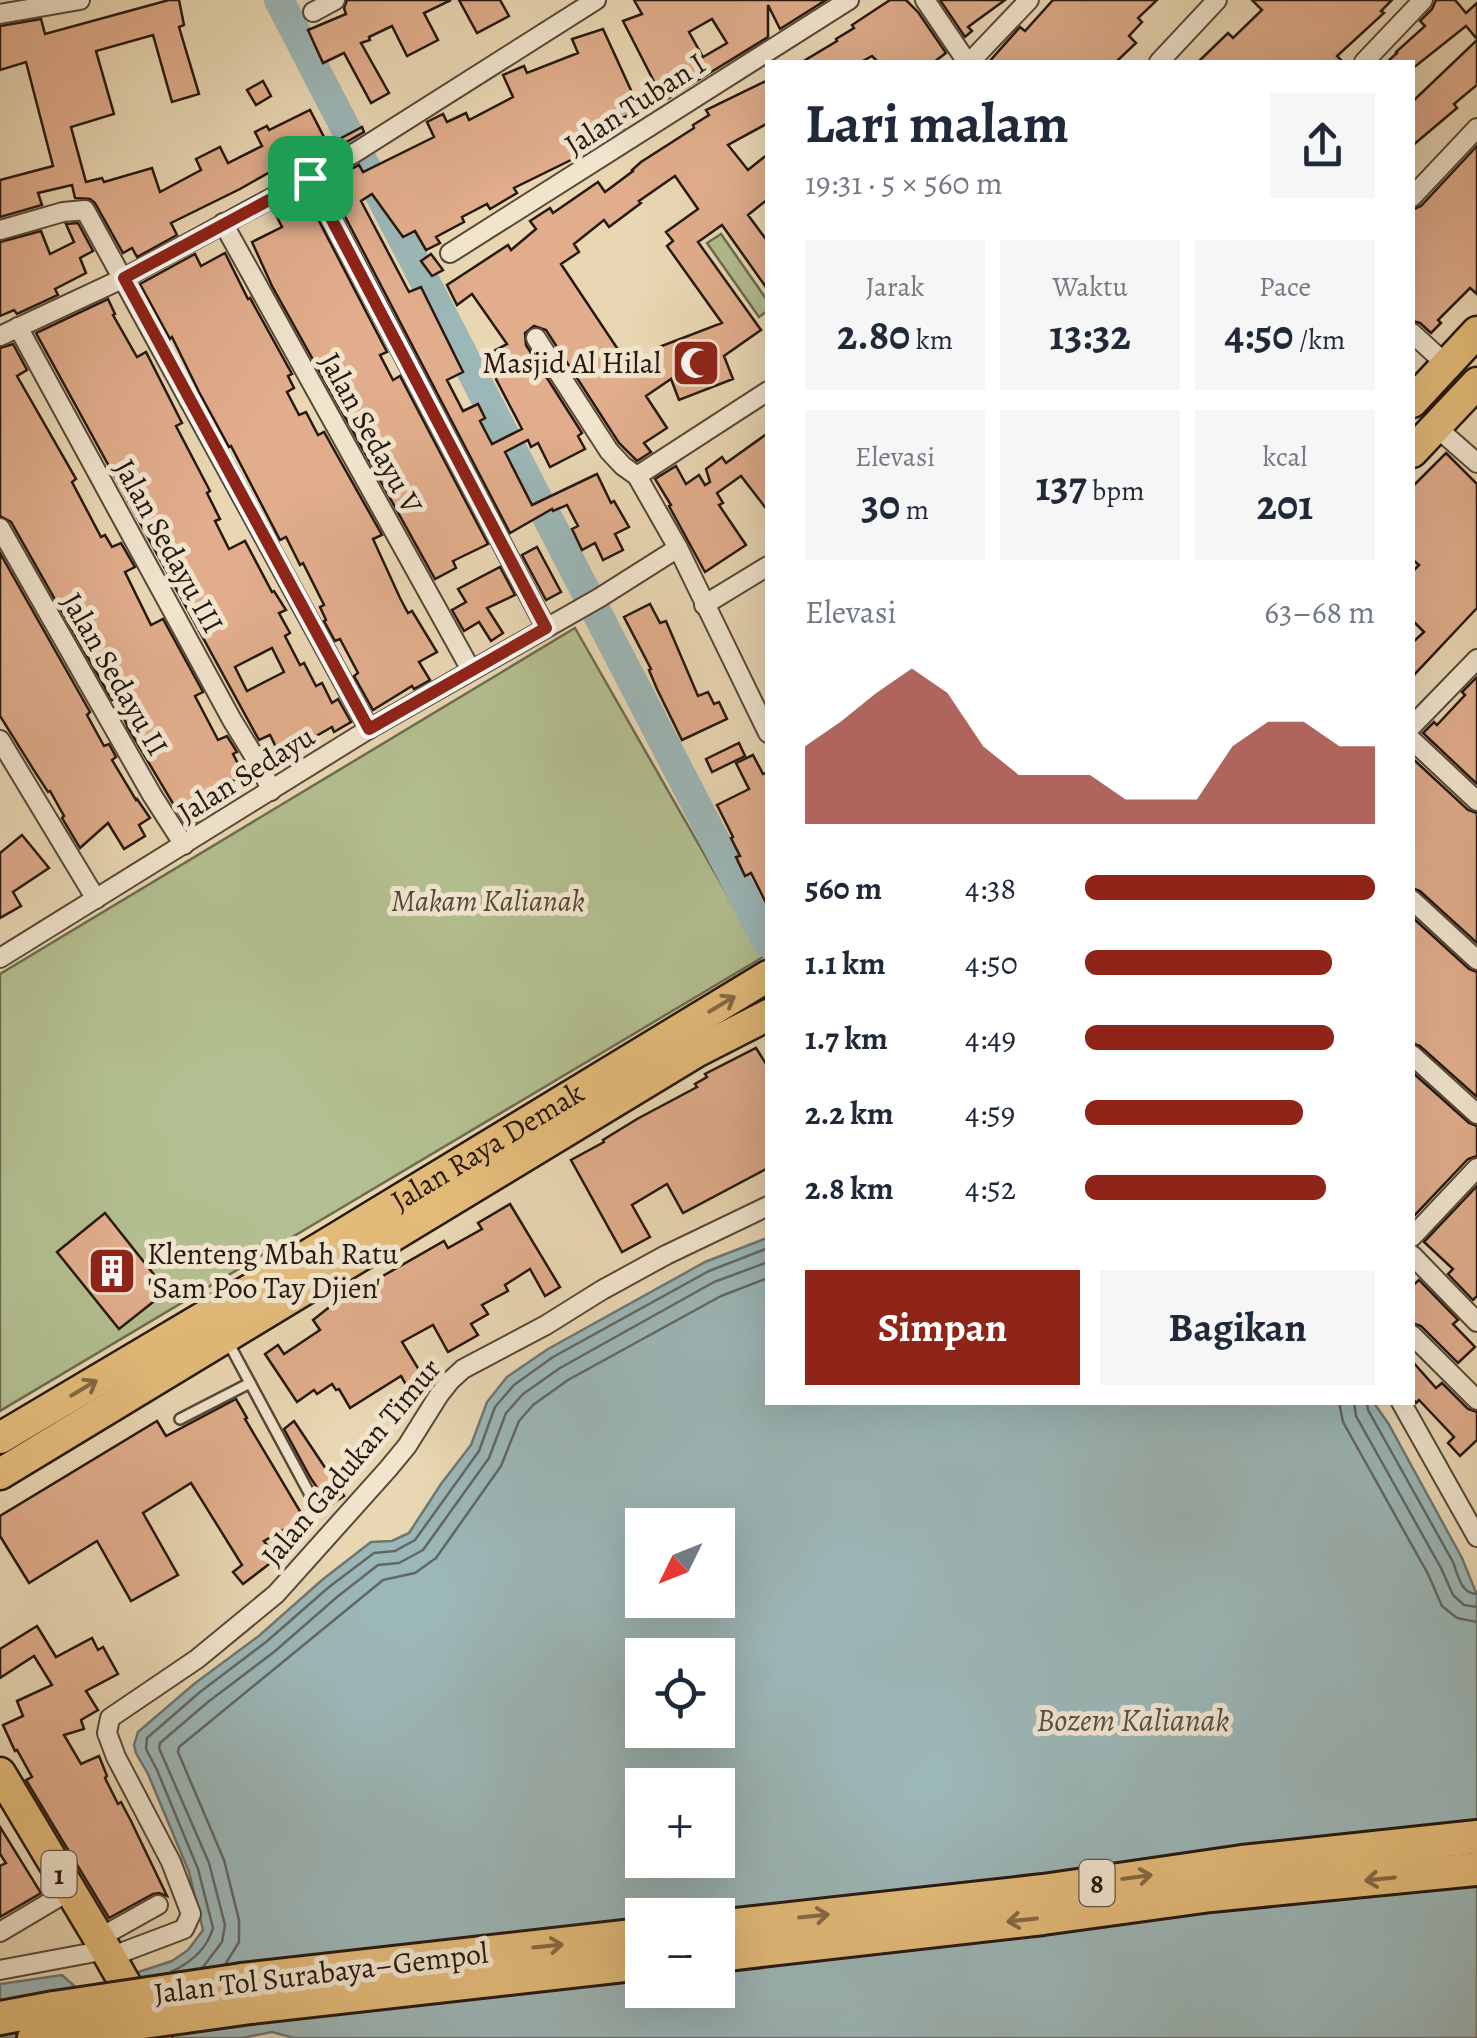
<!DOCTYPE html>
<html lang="id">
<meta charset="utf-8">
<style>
:root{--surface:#fff;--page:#f6f6f7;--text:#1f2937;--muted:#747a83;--accent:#8f2418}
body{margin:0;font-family:Alegreya,serif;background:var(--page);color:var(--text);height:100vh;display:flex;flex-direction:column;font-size:38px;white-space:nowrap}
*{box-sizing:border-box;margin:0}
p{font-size:32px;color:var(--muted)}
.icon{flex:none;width:55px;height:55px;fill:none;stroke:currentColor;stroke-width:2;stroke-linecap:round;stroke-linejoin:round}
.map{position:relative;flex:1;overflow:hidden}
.side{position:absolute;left:765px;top:60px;width:650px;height:1345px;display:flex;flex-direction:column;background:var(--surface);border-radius:0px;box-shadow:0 10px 40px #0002}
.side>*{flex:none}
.needle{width:65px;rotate:227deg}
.fabs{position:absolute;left:625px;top:1508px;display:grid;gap:20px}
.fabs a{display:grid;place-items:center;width:110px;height:110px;border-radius:0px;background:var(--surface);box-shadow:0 10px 40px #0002;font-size:50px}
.pin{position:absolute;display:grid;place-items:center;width:85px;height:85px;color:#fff;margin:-42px;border-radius:20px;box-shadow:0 5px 15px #0006}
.round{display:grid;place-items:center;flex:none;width:105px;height:105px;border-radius:0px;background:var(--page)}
.summary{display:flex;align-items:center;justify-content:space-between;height:170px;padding:0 40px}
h1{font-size:55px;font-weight:600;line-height:75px}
.metrics{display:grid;grid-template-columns:repeat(3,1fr);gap:15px;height:170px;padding:10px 40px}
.metrics div{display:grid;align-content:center;border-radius:0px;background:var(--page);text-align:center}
.metrics b{font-size:42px;font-weight:600}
.metrics small{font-size:28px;font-weight:400}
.metrics p{font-size:28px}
.chart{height:280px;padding:20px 40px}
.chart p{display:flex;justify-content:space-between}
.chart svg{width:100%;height:180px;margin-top:10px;fill:var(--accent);opacity:.7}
.action{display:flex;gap:20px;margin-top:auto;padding:20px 40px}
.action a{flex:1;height:115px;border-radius:0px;background:var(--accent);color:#fff;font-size:40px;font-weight:600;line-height:115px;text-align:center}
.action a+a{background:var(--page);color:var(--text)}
ul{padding:0 40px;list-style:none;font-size:32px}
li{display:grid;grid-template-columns:160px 120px 1fr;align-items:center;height:75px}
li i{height:25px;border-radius:12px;background:var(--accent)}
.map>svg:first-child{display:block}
</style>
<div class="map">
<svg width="1477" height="2038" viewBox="0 0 1477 2038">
<rect width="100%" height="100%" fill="#e9d7b3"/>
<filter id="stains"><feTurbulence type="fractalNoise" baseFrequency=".002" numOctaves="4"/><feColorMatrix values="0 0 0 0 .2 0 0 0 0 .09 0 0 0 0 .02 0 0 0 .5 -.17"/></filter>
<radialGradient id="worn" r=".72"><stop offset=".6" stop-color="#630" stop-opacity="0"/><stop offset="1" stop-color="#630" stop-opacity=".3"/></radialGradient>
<g fill="#b3bf90" stroke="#6c6c50" stroke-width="2.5">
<path d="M721 234 767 300V311L759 317 707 243Z"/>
<path d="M575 628 763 957 0 1411V974Z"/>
</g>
<path fill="#9cb7b8" stroke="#6d7774" stroke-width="2.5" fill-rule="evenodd" d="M767 1238 768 1402 1374 1403 1388 1423 1462 1558 1477 1595V2038H294L272 2032 242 2038H0V1984L62 1975 80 1991 172 1961 188 1950 203 1930 189 1872 148 1774 136 1753 134 1745 138 1732 194 1684 260 1635 322 1580 371 1542 392 1541 409 1533 441 1484 471 1445 487 1402 507 1377 548 1349 705 1262ZM642 1525H718V1600H642ZM642 1655H718V1730H642ZM642 1785H718V1860H642ZM642 1915H718V1990H642Z"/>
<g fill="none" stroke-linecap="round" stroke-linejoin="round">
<g stroke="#616864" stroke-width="2.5">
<path d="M1339 1402 1343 1422 1428 1574 1442 1606 1457 1618 1477 1622"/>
<path d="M1354 1402 1356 1416 1441 1568 1453 1595 1464 1605 1477 1607"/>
<path d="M1367 1402 1368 1410 1453 1562C1458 1575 1461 1594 1477 1594"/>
<path d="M226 1963 239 1942V1920L224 1860 178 1752 179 1747 383 1580 415 1573 436 1558 501 1466 519 1421 533 1405 568 1380 721 1296 768 1278"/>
<path d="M203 1967 222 1942 225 1925 209 1863 159 1748 160 1743 208 1702 274 1652 337 1597 378 1565 399 1563 423 1550 489 1458 506 1413 523 1394 560 1368 714 1282 768 1262"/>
<path d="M171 1972C190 1963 207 1949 213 1928L198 1869 157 1770 146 1749 147 1738 200 1692 266 1642 329 1587 374 1553 395 1551 415 1540 479 1451 495 1407 514 1385 553 1357 709 1271 768 1248"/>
</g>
<path stroke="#9cb7b8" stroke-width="30" d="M279 0 768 943"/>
</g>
<g fill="#e1ad8c" stroke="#26180f" stroke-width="2.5" fill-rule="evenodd">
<path d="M169 0H179L184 25 179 27 199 94 172 102 153 35 96 51 114 114 71 127 86 182 102 178 104 182 152 168 160 192 201 170 196 159 220 147 228 163 262 146 255 132 267 126 269 130 310 110 328 145 277 168 240 189 171 223 177 235 137 257 132 248 123 253 95 203 90 199 75 198 72 185 38 193 42 205 0 217V180L53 166 26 62 0 70V26L41 19 45 34Z"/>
<path d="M347 0H451L424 13 438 40 407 56 392 26 369 37 370 40 361 43 389 93 371 103 344 53 323 63 308 30 346 14 344 8Z"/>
<path d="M459 0H500L509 16 477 33Z"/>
<path d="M634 0H826L780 29 768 5V37L664 101 623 21 642 14ZM712 19 727 43 703 57 689 32Z"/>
<path d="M890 0H906L918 12 946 53 934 62H878L872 56 861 62H802L837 41 836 39 854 28 852 25Z"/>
<path d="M940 0H1005L968 27 972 31 965 37Z"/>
<path d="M1053 0H1157L1138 18 1142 22 1129 36 1136 43 1116 62H989L1020 27 1025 31Z"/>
<path d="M1252 0H1392L1381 11 1384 13 1337 56 1343 62H1198L1228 33 1233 38 1262 10Z"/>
<path d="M1436 0H1455L1466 13 1477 3V39L1466 26 1412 69V62H1387L1397 53 1396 52 1425 26 1420 21 1432 9Z"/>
<path d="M603 29 640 110 620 119 624 128 592 144 593 146 575 158 514 188 517 193 490 209 487 204 462 217 464 222 436 237 440 243 426 250 415 231 403 237 372 194 361 201 409 292 421 287 463 372 447 380 463 411 478 404 485 418 480 421 492 444 522 429 484 356 507 344 472 294 457 305 447 285 508 245 511 250 536 229 530 221 550 208 553 213 598 182 605 192 633 171 632 170 641 162 694 128 693 125 709 115 706 110 768 80V123L728 145 748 170 768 154V199L748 215 768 242V290L722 225 698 242 761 330 724 356 733 379 679 400 671 379 646 396 667 428 644 443 651 452 637 461 619 443 546 330 534 326 525 333 526 345 582 433 578 436 585 449 550 467 538 443 531 447 528 440 505 452 532 505 597 474 611 503 614 501 629 527 615 534 623 550 603 560 595 543 582 550 572 529 578 526 567 505 553 511 552 509 510 533 327 182 359 165 363 172 434 137 427 122 443 114 447 122 466 113 469 120 513 97 503 75 524 66 527 73 578 53 572 39ZM675 176 698 209 666 232 673 241 667 246 722 323 659 347 661 353 633 372 561 264 579 252 574 244 604 220 609 227 641 203 639 201Z"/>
<path d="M1477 40V85L1454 104 1457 108 1412 146V102Z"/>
<path d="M263 81 271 96 256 105 247 90Z"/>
<path d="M362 127 364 132 320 157 317 151Z"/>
<path d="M1477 146V294L1470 288 1438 320 1441 323 1431 333 1420 323 1412 321V210L1421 206Z"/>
<path d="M305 194 387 352 380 355 393 380 400 376 488 544 453 561 456 568 435 579 272 286 252 242 282 227 274 211Z"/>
<path d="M78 223 93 251 80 258 86 273 55 289 58 295 17 314 14 310 0 316V242L41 231 50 254 74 242 66 224Z"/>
<path d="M225 253 248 299 250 298 292 374 288 376 294 388 287 392 299 415 306 412 318 435 324 432 382 535 373 539 400 598 408 613 412 611 437 652 419 662 430 680 414 689 412 686 373 710 354 676 358 673 340 639 335 641 324 621 326 620 320 607 324 605 303 563 300 565 286 537 280 540 231 446 229 447 199 392 172 337 170 339 140 284 195 254 201 266Z"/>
<path d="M431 254 443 270 432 276 421 261Z"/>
<path d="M108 299 115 314 113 315 137 357 146 352 182 423 176 426 210 491 207 493 220 519 215 521 229 549 245 541 272 592 274 591 286 610 279 613 290 633 285 636 300 665 304 663 316 686 322 683 332 703 338 699 351 722 334 732 332 727 309 740 307 737 278 751 270 735 259 740 36 333ZM272 648 284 672 247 691 235 667Z"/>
<path d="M13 344 27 370 17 376 76 479 72 482 101 537 105 535 112 547 121 543 135 567 125 572 151 625 163 619 203 692 195 696 218 740 227 736 237 752 233 754 244 775 227 784 232 792 195 813 199 820 187 827 128 728 116 699 112 700 11 522 0 516V348Z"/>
<path d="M768 433V511L741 476 717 493 723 503 719 505 746 545 705 572 669 506 671 505 655 479 676 466 686 484 699 475 705 485 710 482 706 469 722 457 726 463Z"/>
<path d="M1446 453 1477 484V608L1412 677V643L1424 632 1412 620V572L1419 565 1412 559V487Z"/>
<path d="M537 547 561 592 546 600 522 555Z"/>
<path d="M0 553 90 712 87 715 104 746 109 744 116 757 112 760 136 800 137 799 150 818 139 825 145 836 124 849 108 823 80 848 62 818 64 816 50 791 48 792 35 772 0 716Z"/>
<path d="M500 567 515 595 487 608 503 633 491 641 479 622 464 631 452 610 466 602 458 589Z"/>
<path d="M650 604 660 623 666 621 698 696 708 692 714 704 719 702 727 719 682 740 657 689 649 670 651 669 624 617Z"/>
<path d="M1477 677V784L1423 733 1434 722 1437 725 1465 695 1462 692Z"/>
<path d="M739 743 745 756 712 772 706 759Z"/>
<path d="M753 755 763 774 768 772V907L751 873 745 876 736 857 740 856 731 838 733 837 717 805 749 789 736 763Z"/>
<path d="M1412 758 1468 810 1477 813V943L1420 891 1412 888Z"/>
<path d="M22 835 49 868 13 892 21 906 0 918V853Z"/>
<path d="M1412 917 1469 969 1477 972V1097L1420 1046 1412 1043Z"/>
<path d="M756 1048 768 1067V1168L683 1213 667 1184 632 1205 650 1237 622 1252 571 1160 604 1142 603 1140 637 1119 697 1087 695 1084 707 1077 705 1074Z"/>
<path d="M1412 1072 1469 1123 1477 1126V1156L1468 1159 1412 1218Z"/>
<path d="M1477 1186V1296L1473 1300 1448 1274 1453 1269 1424 1242Z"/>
<path d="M510 1204 560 1287 545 1296 530 1269 505 1285 508 1291 482 1305 488 1314 471 1324 478 1335 448 1352 433 1325 402 1342 427 1383 411 1393 401 1376 350 1408 339 1389 336 1390 332 1384 317 1394 314 1390 297 1402 265 1354 278 1345 284 1354 320 1330 313 1320 332 1305 444 1241 448 1248 482 1229 478 1223Z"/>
<path d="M105 1213 167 1291 119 1329 57 1252Z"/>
<path d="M1419 1280 1458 1320 1453 1324 1475 1347 1458 1363 1421 1326 1412 1323V1286Z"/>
<path d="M1412 1361 1436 1388 1442 1383 1468 1409 1477 1412V1440L1460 1456 1448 1443 1454 1437 1419 1400 1416 1403 1412 1397Z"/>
<path d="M236 1399 247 1418 245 1419 304 1518 264 1541 277 1558 243 1584 233 1572 242 1565 191 1483 143 1513 178 1575 131 1601 97 1541 29 1583 0 1536V1516L157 1421 166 1436Z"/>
<path d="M294 1421 344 1496 329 1506 310 1477 284 1429Z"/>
<path d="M37 1626 56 1657 92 1638 98 1650 103 1647 118 1674 86 1691 98 1710 81 1720 84 1729 64 1735 81 1764 99 1756 107 1776 105 1778 118 1804 121 1802 131 1821 167 1896 159 1893 153 1894 109 1918 26 1780 32 1777 17 1750 15 1751 3 1725 23 1716 17 1701 52 1685 34 1656 0 1678V1649Z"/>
<path d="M0 1827 41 1893 0 1917V1866L6 1863 0 1854Z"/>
</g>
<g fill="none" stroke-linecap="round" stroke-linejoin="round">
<g stroke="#574838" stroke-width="14">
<g id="service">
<path d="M228 1342 314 1502"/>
<path d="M180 1419 250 1383"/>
</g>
</g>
<g stroke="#574838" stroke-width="22">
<g id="minor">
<path d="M925 0 967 62"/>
<path d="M313 12 335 0"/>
<path d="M0 14 80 0"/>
<path d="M970 62 1029 0"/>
<path d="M1159 62 1217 0"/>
<path d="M1364 62 1423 0"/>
<path d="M310 177 546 628"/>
<path d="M1412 197 1477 128"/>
<path d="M223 223 471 670"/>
<path d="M0 230 63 212 85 210 369 729"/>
<path d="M450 253 849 0"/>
<path d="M18 327 232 720 262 769 271 791"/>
<path d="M1412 333 1447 365"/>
<path d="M0 336 124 278 356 152 596 0"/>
<path d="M536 338 609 451 623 466 637 476 678 548 768 733"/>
<path d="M1436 427 1477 463"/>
<path d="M637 476 768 391"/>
<path d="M0 528 152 795 184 845"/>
<path d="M704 605 768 566"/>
<path d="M1412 726 1477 659"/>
<path d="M0 740 96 899"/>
<path d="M1412 740 1477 801"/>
<path d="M1412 900 1477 960"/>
<path d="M0 958 369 729 599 598 678 548"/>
<path d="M1412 1055 1477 1114"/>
<path d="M1412 1237 1477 1168"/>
<path d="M1412 1255 1477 1322"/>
<path d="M1412 1335 1477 1400"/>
<path d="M1401 1402 1477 1537"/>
<path d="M0 1932 69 1891"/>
<path d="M99 1938 158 1905"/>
<path d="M110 1957 184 1929 191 1914 171 1862 116 1757 107 1733 110 1718 197 1659 276 1594 388 1469 407 1446 439 1395 450 1381 463 1369 546 1325 602 1290 666 1255 768 1206"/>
<path d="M0 1970 106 1950"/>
</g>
</g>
<g stroke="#26180f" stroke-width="35">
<g id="trunk">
<path d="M1412 402 1477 332"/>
<path d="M1412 452 1477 383"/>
<path id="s1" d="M0 1438 322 1247 768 976"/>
<path d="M0 1474 696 1052 768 1015"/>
<path d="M0 1773 106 1950 156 2038"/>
</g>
</g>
<g stroke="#26180f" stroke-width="38">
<g id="motorway">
<path d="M718 1927 1043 1891 1242 1862 1477 1837"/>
<path d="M718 1955 1043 1918 1211 1895 1477 1869"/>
<path d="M242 1980 642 1935"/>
<path d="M251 2007 642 1963"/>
<path d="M0 2018 54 2008"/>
<path d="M34 2038 63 2033"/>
</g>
</g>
<use href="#service" stroke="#f1e5ce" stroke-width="9"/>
<use href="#minor" stroke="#f1e5ce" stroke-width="18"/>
<use href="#trunk" stroke="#e4bc7a" stroke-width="30"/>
<use href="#motorway" stroke="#e4bc7a" stroke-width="32"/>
<g stroke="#26180f" stroke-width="38" stroke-linecap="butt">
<g id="motorway-bridge">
<path d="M54 2008 242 1980"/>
<path d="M63 2033 251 2007"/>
</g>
</g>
<use href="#motorway-bridge" stroke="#e4bc7a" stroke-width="32"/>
</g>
<defs><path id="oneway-shaft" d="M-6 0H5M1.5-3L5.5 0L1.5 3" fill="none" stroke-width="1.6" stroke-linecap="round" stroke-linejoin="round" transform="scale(2.5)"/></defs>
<g stroke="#856a44">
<use href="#oneway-shaft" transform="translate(722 1004) rotate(-31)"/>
<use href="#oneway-shaft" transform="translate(84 1388) rotate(-31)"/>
<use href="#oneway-shaft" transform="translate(1137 1877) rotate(-8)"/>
<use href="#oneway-shaft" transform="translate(1380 1879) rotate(174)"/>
<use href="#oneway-shaft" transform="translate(814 1916) rotate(-6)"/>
<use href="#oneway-shaft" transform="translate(1022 1920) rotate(174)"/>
<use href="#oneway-shaft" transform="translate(548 1946) rotate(-6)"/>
</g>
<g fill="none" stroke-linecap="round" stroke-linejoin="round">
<g stroke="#fff" stroke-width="20">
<path id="route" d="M310 178 546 628 369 729 124 278Z"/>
</g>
<use href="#route" stroke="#8f2418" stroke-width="12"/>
</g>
<defs>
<g id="mosque-square" transform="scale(2.5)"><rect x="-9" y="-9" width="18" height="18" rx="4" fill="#8f2418" stroke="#f1e5ce"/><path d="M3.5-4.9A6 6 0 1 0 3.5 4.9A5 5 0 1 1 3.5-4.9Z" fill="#fff"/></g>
<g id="building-square" transform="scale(2.5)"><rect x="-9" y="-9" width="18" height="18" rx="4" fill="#8f2418" stroke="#f1e5ce"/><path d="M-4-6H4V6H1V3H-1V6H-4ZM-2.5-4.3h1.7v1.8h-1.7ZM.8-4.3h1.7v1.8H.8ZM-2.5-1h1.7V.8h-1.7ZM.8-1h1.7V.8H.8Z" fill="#fff"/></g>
</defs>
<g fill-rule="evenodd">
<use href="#mosque-square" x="696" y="363"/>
<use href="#building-square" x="112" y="1271"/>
</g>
<g text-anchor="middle" stroke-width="10" stroke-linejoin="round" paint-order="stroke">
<g fill="#f1e5ce" stroke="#635648" stroke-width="2.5">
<rect x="41.5" y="1851" width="35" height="46" rx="8"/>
<rect x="1079.5" y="1860" width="35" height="46" rx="8"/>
</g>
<g font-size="28" font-weight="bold" fill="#26180f">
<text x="59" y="1884">1</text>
<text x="1097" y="1893">8</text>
</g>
<g font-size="30" fill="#26180f" stroke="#f1e5ce">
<text transform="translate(635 104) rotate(-33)" y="10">Jalan Tuban I</text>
<text transform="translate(371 433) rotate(61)" y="10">Jalan Sedayu V</text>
<text transform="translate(169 546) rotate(61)" y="10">Jalan Sedayu III</text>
<text transform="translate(115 674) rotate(60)" y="10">Jalan Sedayu II</text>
<text transform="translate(246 774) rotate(-32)" y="10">Jalan Sedayu</text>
<text dy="10" stroke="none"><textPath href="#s1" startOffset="568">Jalan Raya Demak</textPath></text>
<text transform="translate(351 1462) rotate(-50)" y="10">Jalan Gadukan Timur</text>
<text transform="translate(321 1973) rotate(-7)" y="10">Jalan Tol Surabaya–Gempol</text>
</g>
<g font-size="30" fill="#26180f" stroke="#f1e5ce" text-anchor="end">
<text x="661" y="373">Masjid Al Hilal</text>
<text x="147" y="1264" text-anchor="start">Klenteng Mbah Ratu<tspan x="147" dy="34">'Sam Poo Tay Djien'</tspan></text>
</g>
<g font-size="30" font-style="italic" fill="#504a36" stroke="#f1e5ce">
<text x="488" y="911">Makam Kalianak</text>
</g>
<g font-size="32" font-style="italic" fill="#4f504a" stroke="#f1e5ce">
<text x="1133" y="1731">Bozem Kalianak</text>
</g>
</g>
<rect width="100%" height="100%" filter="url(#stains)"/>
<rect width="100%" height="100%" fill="url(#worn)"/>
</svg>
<div class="fabs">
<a><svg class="needle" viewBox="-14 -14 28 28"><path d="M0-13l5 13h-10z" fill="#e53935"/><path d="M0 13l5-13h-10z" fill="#747a83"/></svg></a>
<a><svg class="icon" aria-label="locate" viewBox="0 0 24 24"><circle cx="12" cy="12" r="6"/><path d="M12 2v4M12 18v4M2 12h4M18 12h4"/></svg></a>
<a>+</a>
<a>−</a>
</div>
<div class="pin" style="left:310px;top:178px;background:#1e9e55"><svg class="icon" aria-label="arrive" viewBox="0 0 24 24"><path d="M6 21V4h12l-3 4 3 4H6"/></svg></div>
<section class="side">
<div class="summary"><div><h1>Lari malam</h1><p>19:31 · 5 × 560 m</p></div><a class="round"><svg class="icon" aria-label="share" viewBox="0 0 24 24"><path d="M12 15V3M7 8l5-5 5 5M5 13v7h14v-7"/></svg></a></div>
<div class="metrics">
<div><p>Jarak</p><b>2.80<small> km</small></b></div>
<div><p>Waktu</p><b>13:32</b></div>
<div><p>Pace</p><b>4:50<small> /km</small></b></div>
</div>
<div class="metrics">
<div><p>Elevasi</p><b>30<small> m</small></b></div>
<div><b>137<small> bpm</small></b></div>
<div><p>kcal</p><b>201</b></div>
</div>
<div class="chart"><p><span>Elevasi</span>63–68 m</p>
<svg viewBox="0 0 160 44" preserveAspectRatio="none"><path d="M0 44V25L10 19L20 12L30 6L40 12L50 25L60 32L70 32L80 32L90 38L100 38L110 38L120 25L130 19L140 19L150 25L160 25V44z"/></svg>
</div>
<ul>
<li><b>560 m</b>4:38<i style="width:100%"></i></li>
<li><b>1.1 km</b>4:50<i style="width:85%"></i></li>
<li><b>1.7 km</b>4:49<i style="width:86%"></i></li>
<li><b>2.2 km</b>4:59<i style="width:75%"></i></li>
<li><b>2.8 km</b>4:52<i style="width:83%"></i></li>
</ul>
<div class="action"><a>Simpan</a><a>Bagikan</a></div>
</section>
</div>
